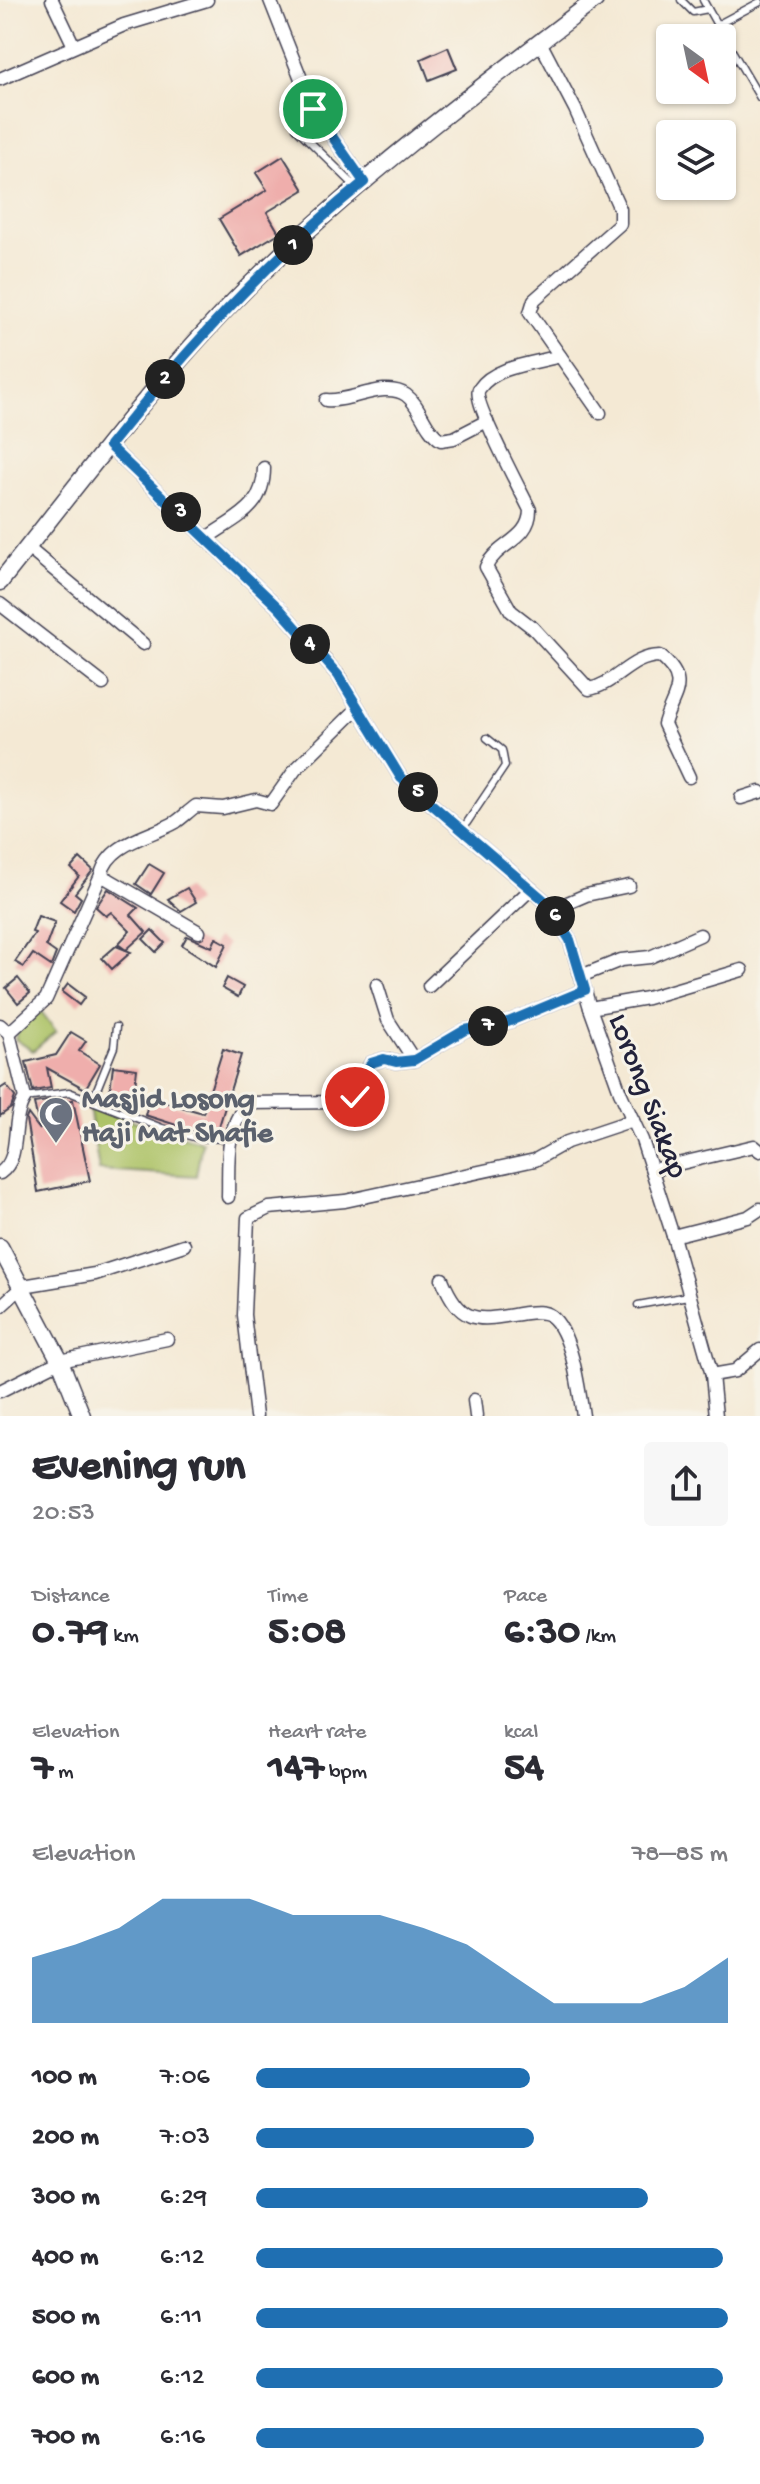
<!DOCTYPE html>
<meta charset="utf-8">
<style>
:root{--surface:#fff;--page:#f7f7f7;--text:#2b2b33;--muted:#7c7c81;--accent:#1f6fb2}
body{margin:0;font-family:"Gochi Hand",sans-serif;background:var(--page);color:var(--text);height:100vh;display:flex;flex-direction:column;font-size:30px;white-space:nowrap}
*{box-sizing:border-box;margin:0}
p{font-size:26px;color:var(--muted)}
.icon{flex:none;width:44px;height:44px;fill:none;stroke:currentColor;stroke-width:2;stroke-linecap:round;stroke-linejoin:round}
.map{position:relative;height:1416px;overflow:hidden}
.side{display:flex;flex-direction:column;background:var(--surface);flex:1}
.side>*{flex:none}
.needle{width:52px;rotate:147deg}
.controls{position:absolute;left:656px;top:24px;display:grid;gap:16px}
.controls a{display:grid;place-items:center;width:80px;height:80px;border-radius:8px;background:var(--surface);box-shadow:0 2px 6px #0004;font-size:40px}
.pin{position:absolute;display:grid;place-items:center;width:68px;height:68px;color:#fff;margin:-34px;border:4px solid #fff;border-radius:50%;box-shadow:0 2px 8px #0007}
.km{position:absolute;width:40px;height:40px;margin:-20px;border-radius:50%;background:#222;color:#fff;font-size:22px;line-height:40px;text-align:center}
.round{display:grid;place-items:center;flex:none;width:84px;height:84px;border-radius:8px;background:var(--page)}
.headline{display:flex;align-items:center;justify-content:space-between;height:136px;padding:0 32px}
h1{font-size:44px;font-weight:800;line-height:60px}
.figures{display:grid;grid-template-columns:repeat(3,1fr);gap:12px;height:136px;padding:8px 32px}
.figures div{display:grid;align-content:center}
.figures b{font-size:40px;font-weight:800}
.figures small{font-size:22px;font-weight:400}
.figures p{font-size:22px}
.chart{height:224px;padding:16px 32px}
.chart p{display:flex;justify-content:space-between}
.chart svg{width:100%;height:144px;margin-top:8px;fill:var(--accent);opacity:.7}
ul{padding:0 32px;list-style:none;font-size:26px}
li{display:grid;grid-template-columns:128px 96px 1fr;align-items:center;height:60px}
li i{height:20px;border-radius:10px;background:var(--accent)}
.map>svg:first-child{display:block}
</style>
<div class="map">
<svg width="760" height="1416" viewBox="0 0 760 1416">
<rect width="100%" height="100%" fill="#f7f3e8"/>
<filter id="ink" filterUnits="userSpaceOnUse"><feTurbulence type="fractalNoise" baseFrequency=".0125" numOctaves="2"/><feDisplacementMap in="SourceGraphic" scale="16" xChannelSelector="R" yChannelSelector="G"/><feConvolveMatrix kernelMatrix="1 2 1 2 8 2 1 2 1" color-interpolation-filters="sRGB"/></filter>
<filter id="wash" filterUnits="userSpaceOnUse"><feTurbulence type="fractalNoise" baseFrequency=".006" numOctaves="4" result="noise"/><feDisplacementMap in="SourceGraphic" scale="32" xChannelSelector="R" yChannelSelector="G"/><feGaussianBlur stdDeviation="1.8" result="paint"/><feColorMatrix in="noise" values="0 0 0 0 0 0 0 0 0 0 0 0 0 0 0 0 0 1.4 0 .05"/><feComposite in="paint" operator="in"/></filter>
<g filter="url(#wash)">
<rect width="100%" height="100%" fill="#f4e9d4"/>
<g fill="#adc368" stroke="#687252" stroke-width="2">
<path d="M40 1010 56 1031 33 1051 15 1039 19 1028Z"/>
<path d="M89 1107 202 1142 196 1176 99 1170Z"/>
</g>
<g id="blocks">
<g fill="#efaeac">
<path d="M448 47 457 69 429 80 421 59Z"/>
<path d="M283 156 304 190 267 212 279 233 241 256 219 219 267 190 256 173Z"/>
<path d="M80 858 93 870 75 893 81 898 74 911 60 901 79 876 71 868Z"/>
<path d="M149 864 164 873 151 894 136 884Z"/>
<path d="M187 888 196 902 181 911 168 899Z"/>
<path d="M108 889 138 908 131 915 146 932 126 950 118 944 130 931 111 912 106 916 96 907Z"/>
<path d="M38 916 55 922 46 946 56 953 51 966 33 954 24 967 15 962 35 933 32 932Z"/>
<path d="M152 930 165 943 156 952 143 939Z"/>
<path d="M187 936 212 947 216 938 227 944 216 967 182 945Z"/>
<path d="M116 946 131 952 112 969 102 958Z"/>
<path d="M18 978 30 993 18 1003 6 988Z"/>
<path d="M227 978 243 987 238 997 222 988Z"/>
<path d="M68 984 85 997 79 1005 62 992Z"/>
<path d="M71 1032 86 1041 79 1051 100 1064 85 1089 47 1068 51 1088 33 1091 26 1062 56 1055Z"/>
<path d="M223 1049 241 1055 217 1133 198 1132 145 1115 150 1098 203 1113Z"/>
<path d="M113 1066 137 1069 134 1094 110 1091Z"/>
<path d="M6 1085 15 1097 11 1108 0 1116V1089Z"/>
<path d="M54 1100V1103L73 1100 90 1181 38 1192 26 1119 28 1114 40 1130 34 1103Z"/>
</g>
</g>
</g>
<g filter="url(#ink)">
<use href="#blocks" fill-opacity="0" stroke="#424052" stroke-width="2"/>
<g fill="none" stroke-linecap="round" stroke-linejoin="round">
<g stroke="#424052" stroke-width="9">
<g id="service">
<path d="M681 0 693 12 708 9"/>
<path d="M703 0 717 25 760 2"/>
<path d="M717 25 760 98"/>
<path d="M296 128 357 188"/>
<path d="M462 830 505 766 502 750 487 738"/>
<path d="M25 1098 69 1092 162 1128 197 1138 229 1139"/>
<path d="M93 1099 114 1047 116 1027"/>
<path d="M638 1305 688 1296"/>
</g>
</g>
<g stroke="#424052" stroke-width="15">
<g id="minor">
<path d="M52 0 74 46"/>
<path d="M270 0 313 109 364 182"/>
<path d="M540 42 575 109 620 209V224L534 300 530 313 600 413"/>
<path d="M0 79 124 25 207 0"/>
<path d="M560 356C536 363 494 366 479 389 472 401 522 493 530 510 530 540 497 543 486 567L511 611 533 628 589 689C615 685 630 656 660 656 692 683 672 695 664 724L689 777"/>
<path d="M326 400C349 403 385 380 406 395 421 406 424 429 441 440L454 438 487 421"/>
<path d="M109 446 279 608 338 675 401 778 545 901 570 940 590 1008 620 1092 642 1140 673 1236 712 1375 716 1416"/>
<path d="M208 537C238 516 264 508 264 468"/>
<path d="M28 548 143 644"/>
<path d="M0 604 103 684"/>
<path d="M741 798 760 792"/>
<path d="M101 875C109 842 150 837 176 822 183 817 189 811 196 806L223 808 256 800 271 804 295 770 358 708"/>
<path d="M551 910 586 895 629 886"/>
<path d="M581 976 621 960 650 957 700 935"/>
<path d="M377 985 388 1020 414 1060"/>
<path d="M429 986 531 889"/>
<path d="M590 1008 647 998 742 970"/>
<path d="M0 1025 9 1033 25 1098C9 1122 23 1157 0 1173"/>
<path d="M9 1033 46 999 101 875 199 932"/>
<path d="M652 1170 754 1146 760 1151"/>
<path d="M228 1197C229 1163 224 1131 247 1103L343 1102C364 1094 361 1079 371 1063L384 1059 396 1062 414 1060 465 1030 508 1022 585 990"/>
<path d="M673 1236 748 1217 760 1209"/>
<path d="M442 1279C462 1328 479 1320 526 1313 534 1312 544 1311 551 1316 572 1332 579 1390 583 1416"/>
<path d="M0 1307 23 1286 95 1274 184 1245"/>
<path d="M712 1375 735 1371 760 1350"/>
<path d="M0 1391 60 1361 167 1339"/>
<path d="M474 1400 476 1416"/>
<path d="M256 1416 244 1315 248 1218 269 1208 345 1201 535 1160 567 1142 633 1120"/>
</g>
</g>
<g stroke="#424052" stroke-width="19">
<g id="tertiary">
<path d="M0 582C84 477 165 367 262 273 366 173 481 87 595 0"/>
<path d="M0 1247 60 1361 82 1416"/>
</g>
</g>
<use href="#service" stroke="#fff" stroke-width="6"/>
<use href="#minor" stroke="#fff" stroke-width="12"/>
<use href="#tertiary" stroke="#fff" stroke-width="16"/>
</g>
</g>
<g fill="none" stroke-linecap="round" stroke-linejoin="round" filter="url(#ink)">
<g stroke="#fff" stroke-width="16">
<path id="route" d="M313 109 364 182C270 258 185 351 109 446L279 608 338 675 401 778 545 901 570 940 585 990 508 1022 465 1030 414 1060 396 1062 384 1059 371 1063 355 1097"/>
</g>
<use href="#route" stroke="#1f6fb2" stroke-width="10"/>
</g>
<defs>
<g id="mosque-pin" transform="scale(1.8)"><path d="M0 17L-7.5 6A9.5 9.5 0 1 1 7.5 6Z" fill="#6b7280" stroke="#f7f3e8"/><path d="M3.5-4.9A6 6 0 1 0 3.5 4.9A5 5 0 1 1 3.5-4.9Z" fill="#fff"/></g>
</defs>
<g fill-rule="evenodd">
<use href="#mosque-pin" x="56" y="1114"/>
</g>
<g text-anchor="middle" stroke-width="6" stroke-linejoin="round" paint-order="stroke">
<g font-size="30" fill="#22223b" stroke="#f7f3e8">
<text transform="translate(650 1095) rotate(69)" y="10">Lorong Siakap</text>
</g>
<g font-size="30" font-weight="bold" fill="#5b616d" stroke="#f7f3e8" text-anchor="start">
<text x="82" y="1107">Masjid Losong<tspan x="82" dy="34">Haji Mat Shafie</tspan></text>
</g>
</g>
</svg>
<div class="controls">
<a><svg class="needle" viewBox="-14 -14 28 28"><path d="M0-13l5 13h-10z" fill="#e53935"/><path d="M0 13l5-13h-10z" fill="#7c7c81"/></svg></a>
<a><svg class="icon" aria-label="layers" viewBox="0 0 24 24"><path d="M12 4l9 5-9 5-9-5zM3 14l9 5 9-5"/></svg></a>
</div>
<div class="pin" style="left:313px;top:109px;background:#1e9e55"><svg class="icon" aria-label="arrive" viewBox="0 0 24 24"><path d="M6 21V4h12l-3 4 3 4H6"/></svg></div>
<div class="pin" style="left:355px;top:1097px;background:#d93025"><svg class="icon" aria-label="check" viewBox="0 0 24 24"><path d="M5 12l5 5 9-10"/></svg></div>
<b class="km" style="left:293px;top:245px">1</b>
<b class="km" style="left:165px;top:379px">2</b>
<b class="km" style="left:181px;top:512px">3</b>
<b class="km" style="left:310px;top:644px">4</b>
<b class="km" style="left:418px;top:792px">5</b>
<b class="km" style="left:555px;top:916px">6</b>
<b class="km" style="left:488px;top:1026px">7</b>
</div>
<section class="side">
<div class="headline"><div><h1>Evening run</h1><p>20:53</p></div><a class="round"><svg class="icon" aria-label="share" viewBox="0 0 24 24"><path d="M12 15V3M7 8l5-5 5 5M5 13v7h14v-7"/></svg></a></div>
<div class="figures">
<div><p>Distance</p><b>0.79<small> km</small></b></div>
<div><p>Time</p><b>5:08</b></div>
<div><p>Pace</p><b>6:30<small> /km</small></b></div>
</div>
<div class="figures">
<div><p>Elevation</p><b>7<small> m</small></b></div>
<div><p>Heart rate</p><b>147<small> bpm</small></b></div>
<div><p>kcal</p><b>54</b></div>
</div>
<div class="chart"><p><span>Elevation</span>78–85 m</p>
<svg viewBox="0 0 160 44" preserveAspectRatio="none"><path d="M0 44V24L10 20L20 15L30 6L40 6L50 6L60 11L70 11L80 11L90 15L100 20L110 29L120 38L130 38L140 38L150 33L160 24V44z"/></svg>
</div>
<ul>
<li><b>100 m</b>7:06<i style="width:58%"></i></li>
<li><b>200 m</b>7:03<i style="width:59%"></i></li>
<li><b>300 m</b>6:29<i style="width:83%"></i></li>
<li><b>400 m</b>6:12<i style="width:99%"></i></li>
<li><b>500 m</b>6:11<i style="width:100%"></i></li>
<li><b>600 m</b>6:12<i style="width:99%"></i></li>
<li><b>700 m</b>6:16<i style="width:95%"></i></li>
</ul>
</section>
